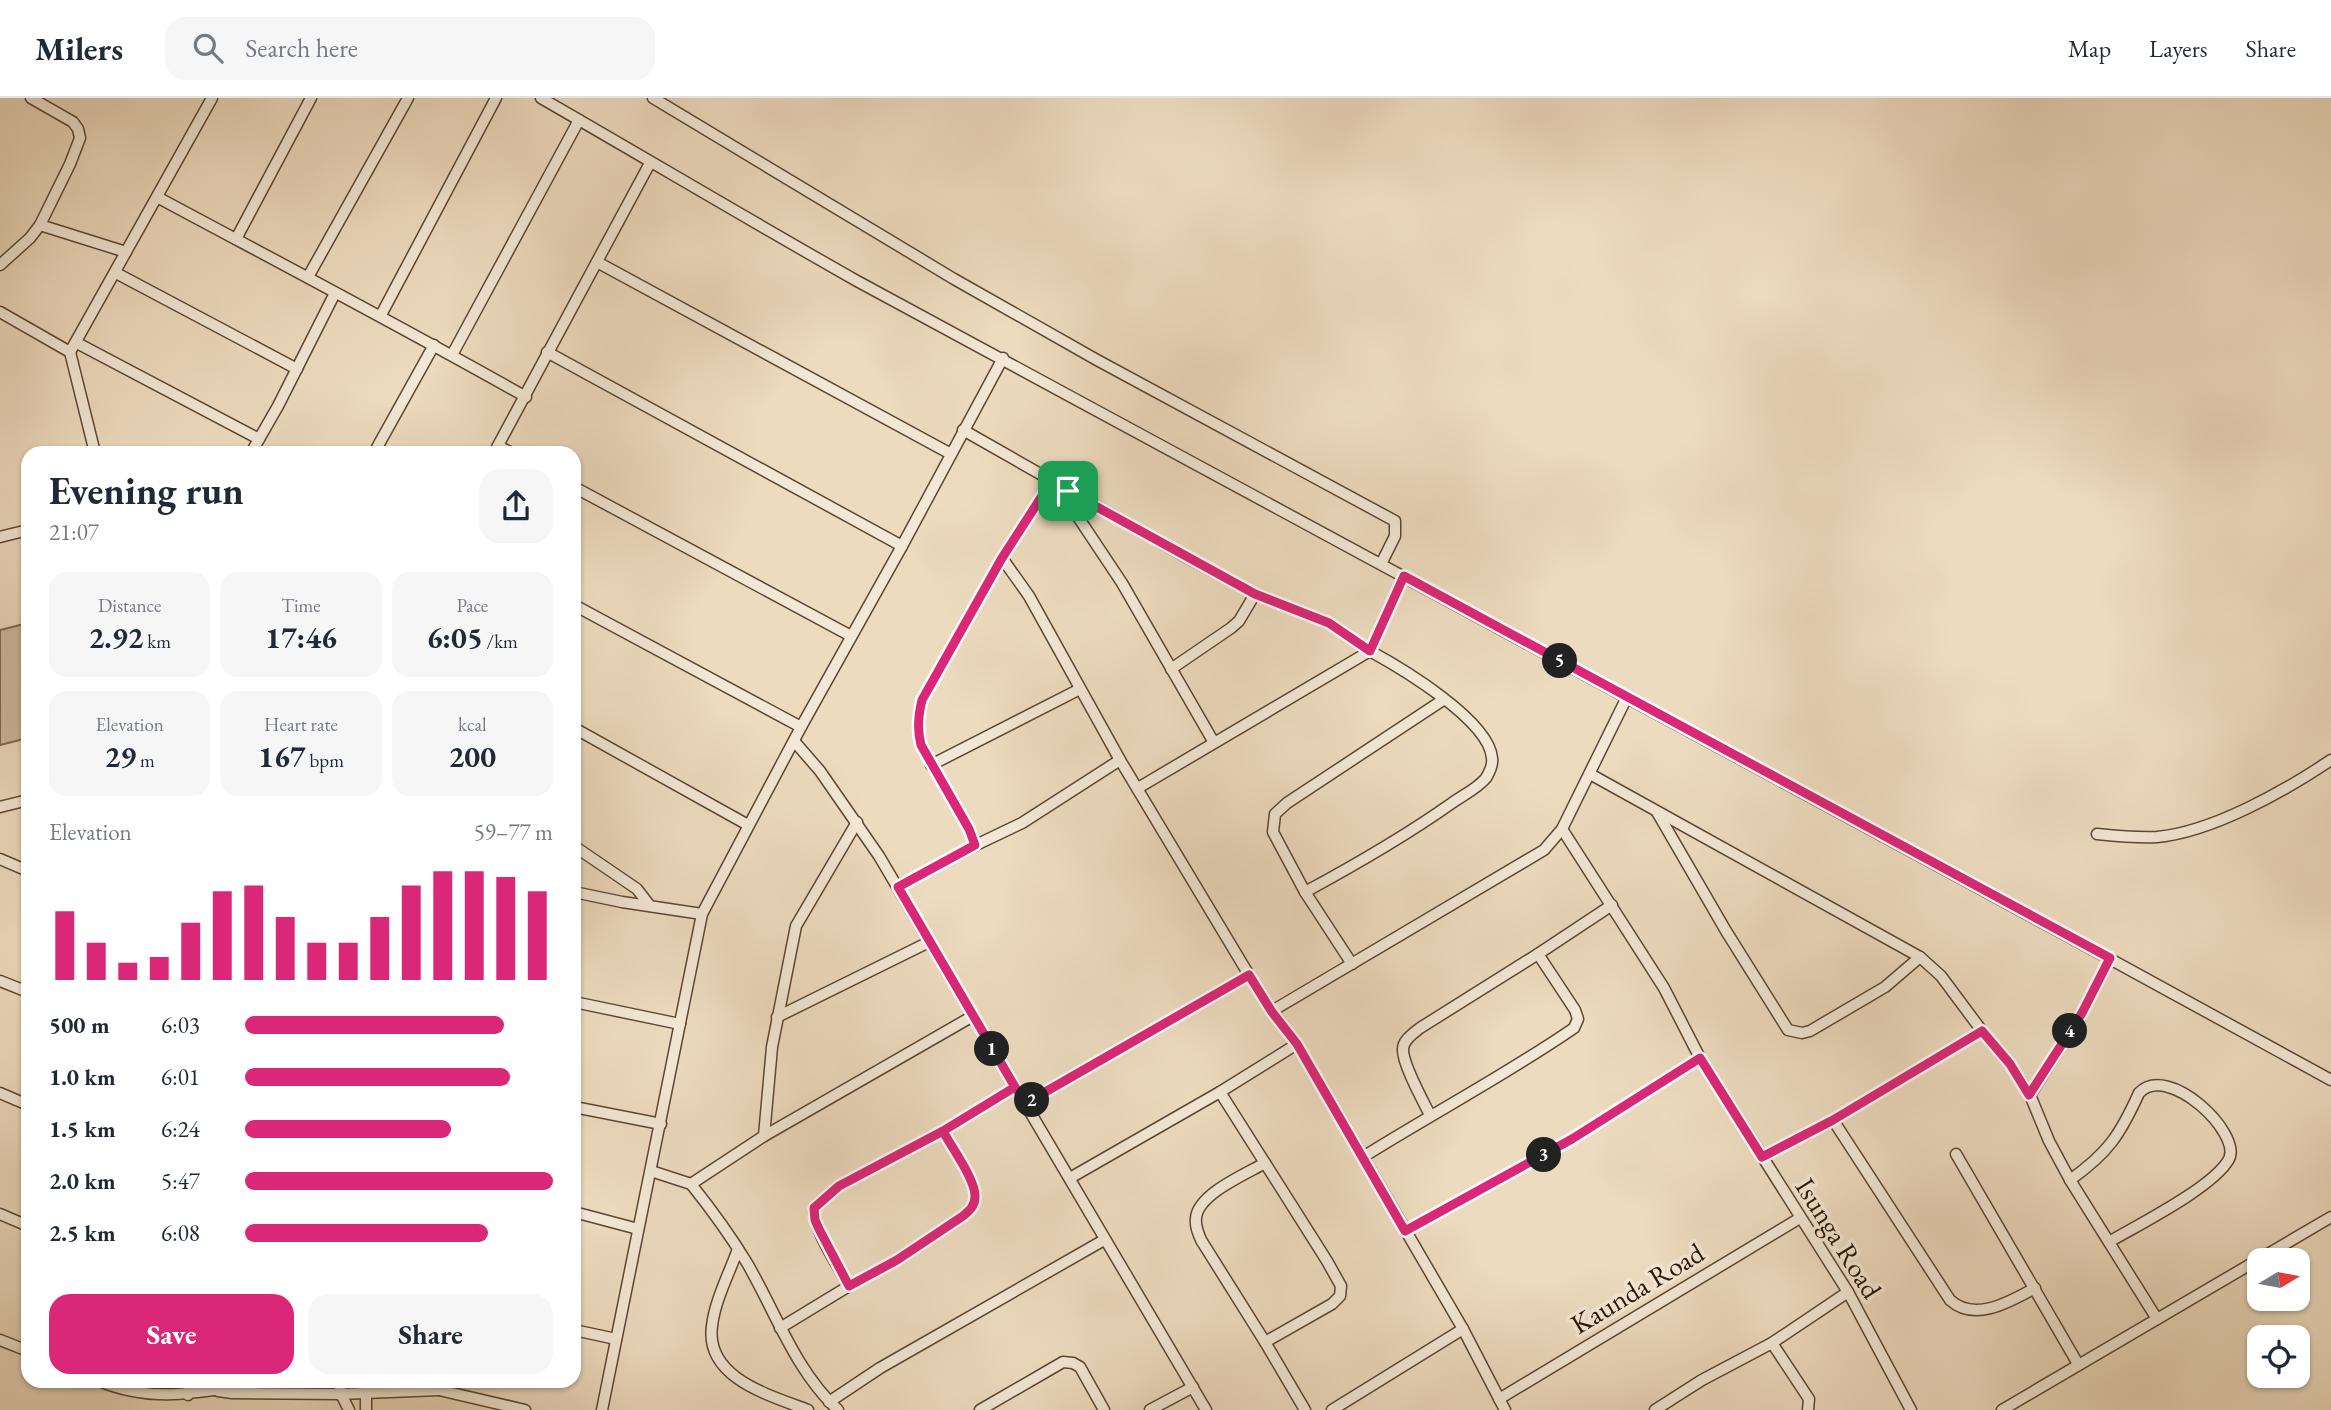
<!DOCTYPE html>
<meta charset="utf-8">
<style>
:root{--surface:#fff;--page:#f6f6f7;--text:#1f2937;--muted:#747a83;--line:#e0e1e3;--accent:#db2777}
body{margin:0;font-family:"EB Garamond",serif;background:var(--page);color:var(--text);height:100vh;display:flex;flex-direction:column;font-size:26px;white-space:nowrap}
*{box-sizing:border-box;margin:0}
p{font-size:23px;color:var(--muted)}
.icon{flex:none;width:38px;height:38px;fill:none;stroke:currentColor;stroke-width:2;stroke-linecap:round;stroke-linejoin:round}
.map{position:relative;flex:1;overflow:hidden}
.panel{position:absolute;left:21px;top:348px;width:560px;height:942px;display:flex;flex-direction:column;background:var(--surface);border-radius:21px;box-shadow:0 2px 5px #0004}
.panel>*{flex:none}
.needle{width:46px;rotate:80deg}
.fabs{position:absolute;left:2247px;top:1150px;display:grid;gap:14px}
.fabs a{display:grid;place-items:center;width:63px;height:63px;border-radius:14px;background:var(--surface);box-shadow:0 2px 5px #0004;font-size:35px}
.pin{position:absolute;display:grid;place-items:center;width:60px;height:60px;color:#fff;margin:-30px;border-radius:14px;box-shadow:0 4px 10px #0006}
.km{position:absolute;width:35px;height:35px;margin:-18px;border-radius:50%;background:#222;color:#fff;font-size:19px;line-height:35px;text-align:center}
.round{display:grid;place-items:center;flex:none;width:74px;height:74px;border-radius:21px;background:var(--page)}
.head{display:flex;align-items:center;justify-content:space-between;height:119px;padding:0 28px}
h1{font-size:38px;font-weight:700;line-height:52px}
.metrics{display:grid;grid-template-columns:repeat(3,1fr);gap:10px;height:119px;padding:7px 28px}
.metrics div{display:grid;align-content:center;border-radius:18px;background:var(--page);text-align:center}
.metrics b{font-size:30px;font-weight:700}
.metrics small{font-size:19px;font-weight:400}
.metrics p{font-size:19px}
.chart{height:196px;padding:14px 28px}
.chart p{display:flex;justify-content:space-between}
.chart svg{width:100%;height:126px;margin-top:7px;stroke:var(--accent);stroke-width:6}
.action{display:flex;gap:14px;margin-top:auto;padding:14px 28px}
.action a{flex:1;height:80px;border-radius:21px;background:var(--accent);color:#fff;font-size:28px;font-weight:700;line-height:80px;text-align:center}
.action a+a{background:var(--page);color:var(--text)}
ul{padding:0 28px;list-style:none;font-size:23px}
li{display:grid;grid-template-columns:112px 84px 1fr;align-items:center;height:52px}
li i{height:18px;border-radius:9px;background:var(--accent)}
header{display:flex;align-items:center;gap:42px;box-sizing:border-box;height:98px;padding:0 35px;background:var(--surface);border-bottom:2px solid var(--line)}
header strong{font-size:33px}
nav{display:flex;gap:38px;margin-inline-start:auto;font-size:24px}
.search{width:490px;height:63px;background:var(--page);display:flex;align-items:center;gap:18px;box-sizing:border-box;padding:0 24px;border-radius:21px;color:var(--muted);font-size:26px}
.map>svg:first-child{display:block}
</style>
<header>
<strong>Milers</strong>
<div class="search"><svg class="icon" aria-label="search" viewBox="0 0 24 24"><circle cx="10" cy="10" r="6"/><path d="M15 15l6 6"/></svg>Search here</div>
<nav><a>Map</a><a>Layers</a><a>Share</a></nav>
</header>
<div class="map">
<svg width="2331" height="1312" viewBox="0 0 2331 1312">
<rect width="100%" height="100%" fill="#eddbbf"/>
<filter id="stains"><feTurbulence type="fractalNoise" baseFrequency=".00286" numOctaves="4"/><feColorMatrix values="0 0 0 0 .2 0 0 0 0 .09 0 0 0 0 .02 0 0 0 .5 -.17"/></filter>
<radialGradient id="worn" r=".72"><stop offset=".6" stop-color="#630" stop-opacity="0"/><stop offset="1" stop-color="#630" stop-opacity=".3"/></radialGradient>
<path fill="#ccb9a0" stroke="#7c6753" stroke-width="2" d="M28 525V640L0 647V532Z"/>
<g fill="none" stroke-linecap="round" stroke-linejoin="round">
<g stroke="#5c4634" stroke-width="13">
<g id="minor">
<path d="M541 0C647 61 751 123 857 183L2110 861 2331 982"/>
<path d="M653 0 954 181 1097 262 1395 423V438L1381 466"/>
<path d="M157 99C280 165 404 230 526 299"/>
<path d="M40 127 126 154"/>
<path d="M236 141 311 0"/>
<path d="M597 164 951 356"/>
<path d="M0 167 30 140 40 127 70 66 80 40 78 31 73 24 31 0"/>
<path d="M116 175 297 271"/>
<path d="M308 179 408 0"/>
<path d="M0 214 70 254 95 355"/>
<path d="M381 217 496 0"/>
<path d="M77 245 259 341"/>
<path d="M70 254 212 0"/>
<path d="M547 254 902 448"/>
<path d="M452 257 579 22"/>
<path d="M963 332 1188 460 1255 496 1329 525 1370 553 1404 478"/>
<path d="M498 348 512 355"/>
<path d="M251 355 278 308 335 195"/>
<path d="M374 355 434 247"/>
<path d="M494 355 650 65"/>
<path d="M574 389 851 538"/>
<path d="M1068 393V404L1122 485 1213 643"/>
<path d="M0 439 28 432"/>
<path d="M1002 460 1029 498 1120 662 1249 877 1272 913 1297 946 1463 1231 1505 1312"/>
<path d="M574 507 801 629"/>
<path d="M1171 571 1231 530 1239 523 1255 496"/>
<path d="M574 630 748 727"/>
<path d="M794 643 820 673 879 758 1206 1312"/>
<path d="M931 667 1080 591"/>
<path d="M1590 676 1920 859 1941 878 1982 933 2010 966 2030 997 2049 1043 2070 1082 2157 1221"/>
<path d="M1138 690 1370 553C1401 570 1489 622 1492 660 1493 666 1489 675 1486 680 1478 690 1462 698 1452 705 1404 739 1355 767 1305 794"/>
<path d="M0 709 28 702"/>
<path d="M1657 714 1726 833 1788 932 1802 935 1810 933 1885 889 1920 859"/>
<path d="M1562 731 1664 890 1700 960 1848 1194 1911 1312"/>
<path d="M2097 736C2117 738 2137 740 2157 739 2212 734 2285 693 2331 662"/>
<path d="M976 747 969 731 921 647C917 632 918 618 922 602L1002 460 1051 384"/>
<path d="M574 748 637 791 650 808"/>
<path d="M0 761 28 773"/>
<path d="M898 789 976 747 1022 725 1120 662"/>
<path d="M574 794 622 804 702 816"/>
<path d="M1352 866 1305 794 1273 734 1275 716 1287 705 1443 602"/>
<path d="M0 883 28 894"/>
<path d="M574 904 680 926"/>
<path d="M1272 913 1544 752 1562 731 1627 599"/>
<path d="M777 919 929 844"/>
<path d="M1220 994 1327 1163 1341 1188 1340 1198 1332 1206 1265 1244"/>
<path d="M0 995 28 1007"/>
<path d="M2030 997 2082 915 2110 861"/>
<path d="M1026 1005 1249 877"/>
<path d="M574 1009 661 1026"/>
<path d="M1430 1017C1423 1003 1402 965 1403 951 1403 942 1414 935 1420 930L1538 856 1612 807"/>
<path d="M1833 1022 1950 1202C1975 1225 2011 1203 2035 1190"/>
<path d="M764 1038 973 918"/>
<path d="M1956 1056 2078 1266"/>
<path d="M1363 1059C1433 1015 1506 977 1574 930L1578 921 1575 912 1538 856"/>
<path d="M1762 1059 1833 1022 1982 933"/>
<path d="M1265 1065C1246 1076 1198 1096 1196 1120 1195 1128 1198 1135 1201 1142L1265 1244 1305 1312"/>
<path d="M651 1073 691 1086 764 1038 772 949 796 828 857 724"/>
<path d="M1070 1080 1220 994 1297 946"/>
<path d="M2070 1082C2108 1055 2120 1037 2139 995 2168 964 2242 1035 2229 1061 2214 1089 2138 1127 2109 1144"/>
<path d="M691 1086C711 1111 730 1137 747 1165 776 1215 795 1272 838 1312"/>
<path d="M574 1114 638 1131"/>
<path d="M0 1116 28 1128"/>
<path d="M1405 1133 1572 1041 1700 960"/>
<path d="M738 1151C729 1176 715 1202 712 1228 705 1280 769 1297 808 1312"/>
<path d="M849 1188 897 1162 963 1118C969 1113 975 1108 975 1099 976 1082 951 1049 943 1033"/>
<path d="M780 1230 849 1188C839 1169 812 1130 814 1110L839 1088 943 1033 1015 989"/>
<path d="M574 1232 616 1241"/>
<path d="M0 1242 28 1253"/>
<path d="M1772 1245 1809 1301 1808 1312"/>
<path d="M99 1283C161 1309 213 1290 275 1283"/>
<path d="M339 1283 341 1296 349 1312"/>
<path d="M366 1283V1312"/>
<path d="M411 1283 439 1292 525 1312"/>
<path d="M218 1293 232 1295 341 1296 439 1292"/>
<path d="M188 1297 191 1283"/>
<path d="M1499 1301 1800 1120"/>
<path d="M829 1304 880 1270 1104 1142"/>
<path d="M602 1312 702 816 801 629 902 448 1003 260"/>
<path d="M980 1312 1063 1264 1073 1265 1080 1269 1104 1312"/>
<path d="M1150 1312 1193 1289"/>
<path d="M1332 1312 1463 1231"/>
<path d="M1655 1312 1702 1282 1772 1245 1848 1194"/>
<path d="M2002 1312 2331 1119"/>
</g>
</g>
<use href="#minor" stroke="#f3e8d5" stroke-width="10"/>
</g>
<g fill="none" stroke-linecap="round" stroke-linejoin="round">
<g stroke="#fff" stroke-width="14">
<path id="route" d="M1068 393 1051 384 1002 460 922 602C918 618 917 632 921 647L969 731 975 747 898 789 1015 989 943 1033 839 1088 814 1110 815 1122 819 1131 849 1188 897 1162 963 1118C969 1113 975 1108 975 1099 976 1082 951 1049 943 1033L1015 989 1026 1005 1249 877 1272 914 1297 946 1405 1133 1572 1041 1700 960 1762 1059 1833 1022 1982 933 2010 966 2029 997 2082 915 2110 860 1404 478 1370 553 1329 525 1255 496 1068 393"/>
</g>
<use href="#route" stroke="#db2777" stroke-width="9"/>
</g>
<g text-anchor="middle" stroke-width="7" stroke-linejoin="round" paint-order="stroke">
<g font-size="28" fill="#2b1506" stroke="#f3e8d5">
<text transform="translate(1839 1140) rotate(58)" y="10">Isunga Road</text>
<text transform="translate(1637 1190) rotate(-31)" y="10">Kaunda Road</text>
</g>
</g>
<rect width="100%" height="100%" filter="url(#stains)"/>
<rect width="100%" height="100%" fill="url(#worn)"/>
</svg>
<div class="fabs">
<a><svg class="needle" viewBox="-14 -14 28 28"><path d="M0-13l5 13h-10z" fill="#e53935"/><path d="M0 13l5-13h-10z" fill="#747a83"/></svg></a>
<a><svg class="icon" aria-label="locate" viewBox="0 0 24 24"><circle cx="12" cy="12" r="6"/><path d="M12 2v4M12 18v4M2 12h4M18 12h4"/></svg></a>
</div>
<div class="pin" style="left:1068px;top:393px;background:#1e9e55"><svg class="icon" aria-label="arrive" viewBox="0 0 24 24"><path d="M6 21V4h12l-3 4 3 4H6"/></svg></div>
<b class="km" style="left:992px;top:951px">1</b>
<b class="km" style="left:1032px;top:1002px">2</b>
<b class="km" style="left:1544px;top:1057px">3</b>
<b class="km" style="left:2070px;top:933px">4</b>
<b class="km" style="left:1560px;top:563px">5</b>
<section class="panel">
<div class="head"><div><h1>Evening run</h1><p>21:07</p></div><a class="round"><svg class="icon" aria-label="share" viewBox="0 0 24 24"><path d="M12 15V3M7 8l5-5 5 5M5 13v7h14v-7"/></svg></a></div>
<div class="metrics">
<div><p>Distance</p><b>2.92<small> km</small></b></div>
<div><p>Time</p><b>17:46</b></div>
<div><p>Pace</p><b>6:05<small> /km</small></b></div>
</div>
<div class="metrics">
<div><p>Elevation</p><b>29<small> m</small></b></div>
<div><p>Heart rate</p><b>167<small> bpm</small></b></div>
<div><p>kcal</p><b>200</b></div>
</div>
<div class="chart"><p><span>Elevation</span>59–77 m</p>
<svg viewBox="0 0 160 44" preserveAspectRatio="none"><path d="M5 44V20M15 44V31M25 44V38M35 44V36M45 44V24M55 44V13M65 44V11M75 44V22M85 44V31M95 44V31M105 44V22M115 44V11M125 44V6M135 44V6M145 44V8M155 44V13"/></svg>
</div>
<ul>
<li><b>500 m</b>6:03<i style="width:84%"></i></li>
<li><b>1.0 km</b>6:01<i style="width:86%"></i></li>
<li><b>1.5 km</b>6:24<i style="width:67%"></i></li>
<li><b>2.0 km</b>5:47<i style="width:100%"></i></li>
<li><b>2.5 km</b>6:08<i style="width:79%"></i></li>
</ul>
<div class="action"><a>Save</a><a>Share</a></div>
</section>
</div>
